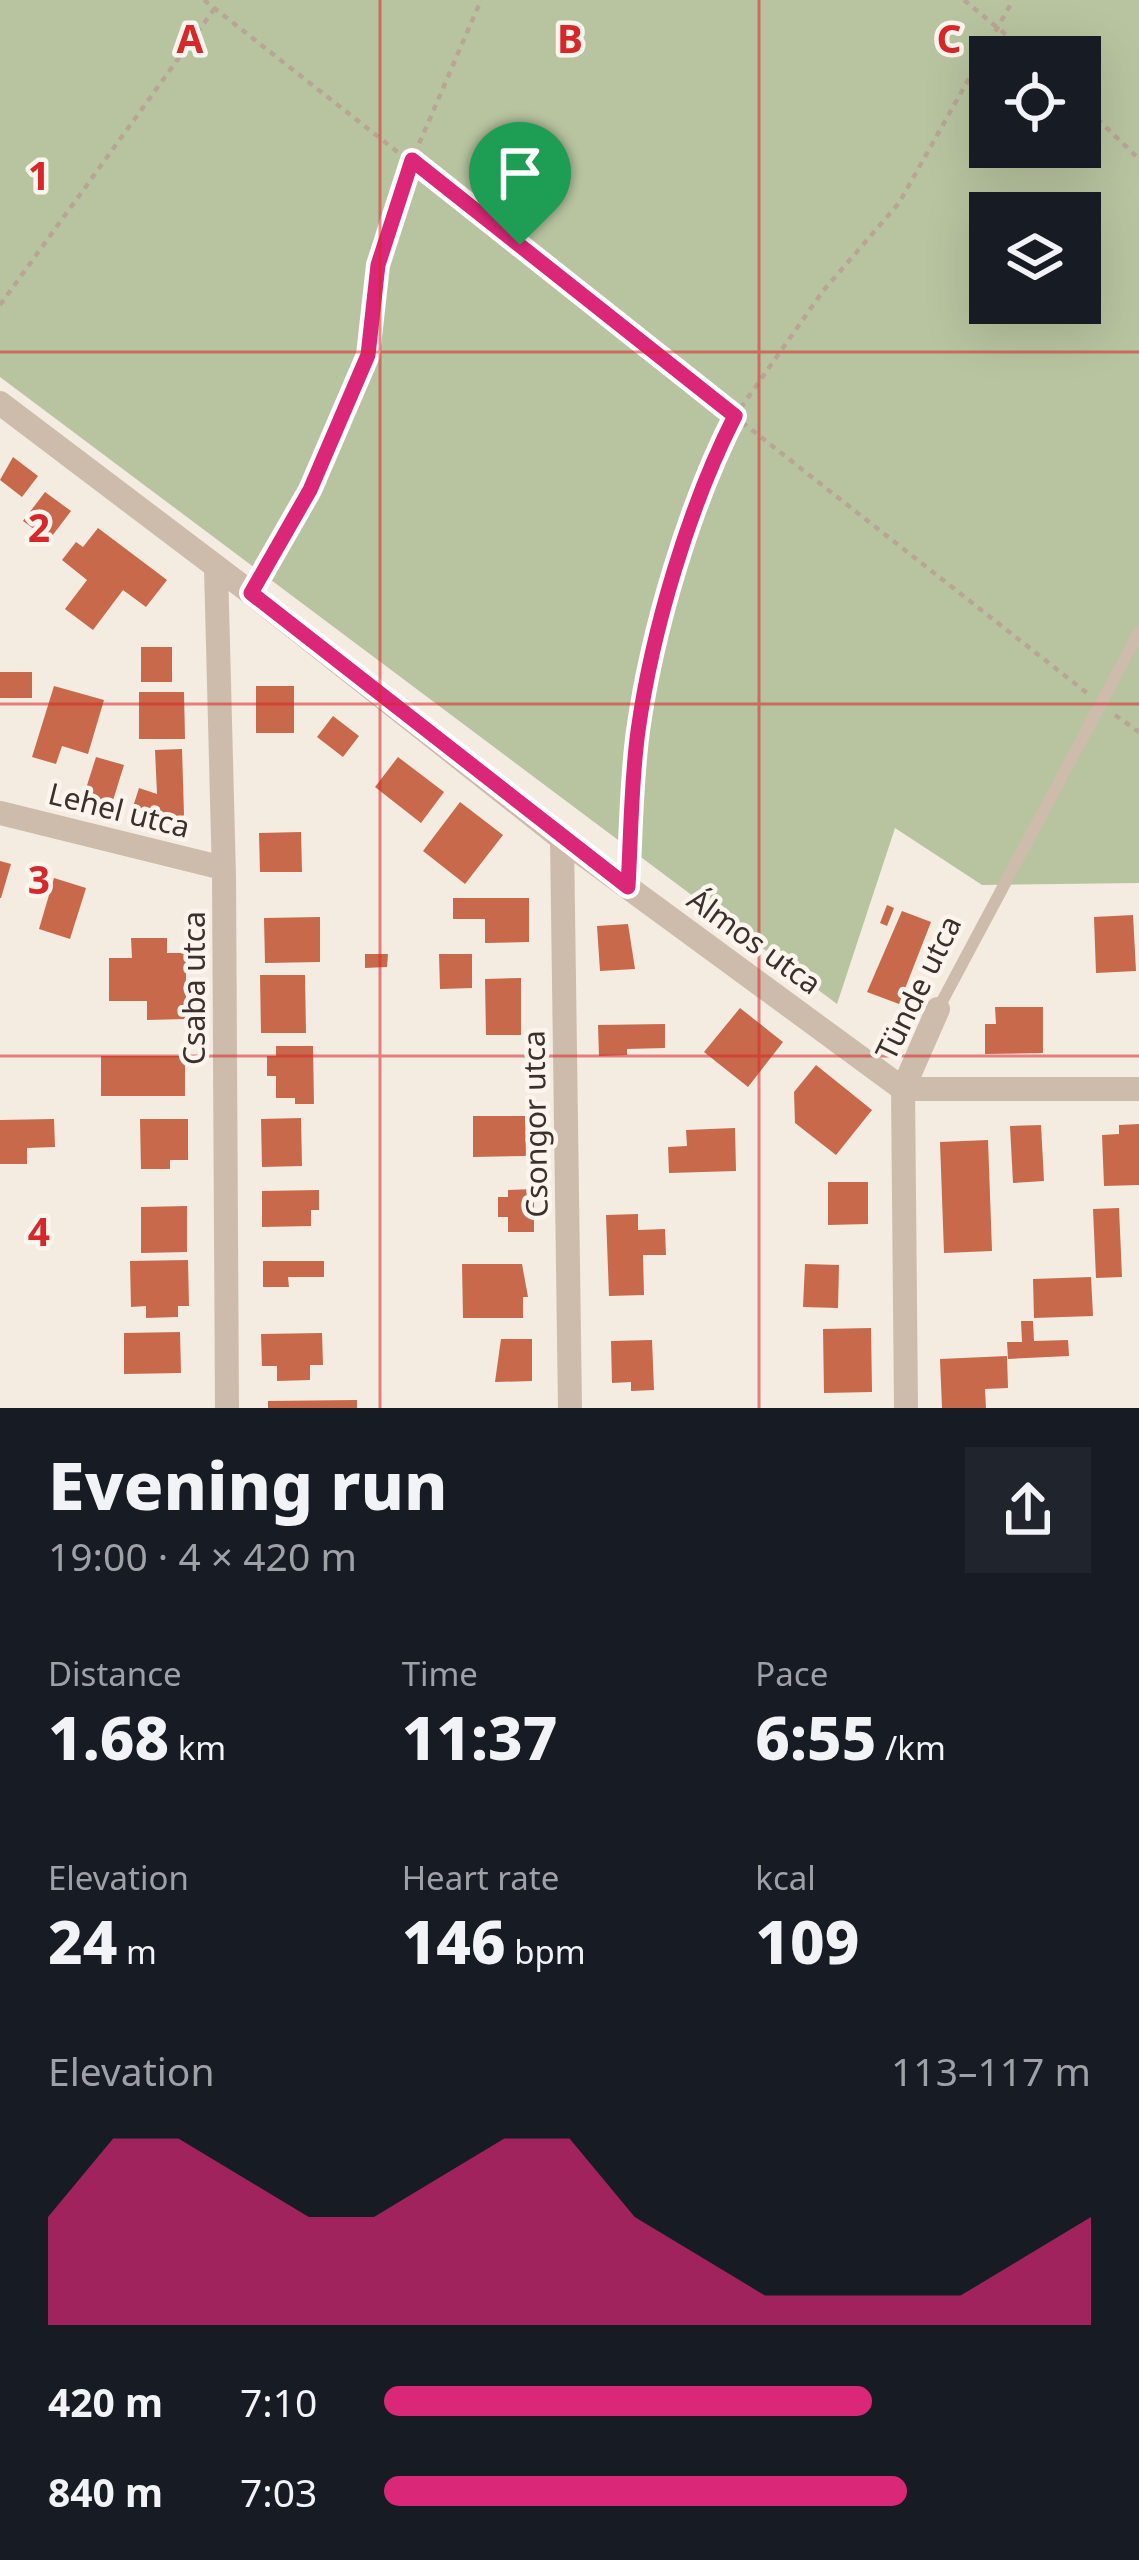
<!DOCTYPE html>
<meta charset="utf-8">
<style>
:root{--surface:#171b24;--page:#20242c;--text:#f1f3f6;--muted:#9ea1a6;--accent:#db2777}
body{margin:0;font-family:"Noto Sans",sans-serif;background:var(--page);color:var(--text);height:100vh;display:flex;flex-direction:column;font-size:45px;white-space:nowrap}
*{box-sizing:border-box;margin:0}
p{font-size:39px;color:var(--muted)}
.icon{flex:none;width:66px;height:66px;fill:none;stroke:currentColor;stroke-width:2;stroke-linecap:round;stroke-linejoin:round}
.map{position:relative;height:1408px;overflow:hidden}
.drawer{display:flex;flex-direction:column;background:var(--surface);flex:1}
.drawer>*{flex:none}
.buttons{position:absolute;left:969px;top:36px;display:grid;gap:24px}
.buttons a{display:grid;place-items:center;width:132px;height:132px;border-radius:0px;background:var(--surface);box-shadow:0 12px 48px #0002;font-size:60px}
.pin{position:absolute;display:grid;place-items:center;width:102px;height:102px;color:#fff;margin:-123px -51px;border-radius:50% 50% 50% 0;rotate:-45deg;box-shadow:0 0 12px #0007}
.pin .icon{rotate:45deg}
.round{display:grid;place-items:center;flex:none;width:126px;height:126px;border-radius:0px;background:var(--page)}
.summary{display:flex;align-items:center;justify-content:space-between;height:204px;padding:0 48px}
h1{font-size:66px;font-weight:800;line-height:90px}
.figures{display:grid;grid-template-columns:repeat(3,1fr);gap:18px;height:204px;padding:12px 48px}
.figures div{display:grid;align-content:center}
.figures b{font-size:60px;font-weight:800}
.figures small{font-size:33px;font-weight:400}
.figures p{font-size:33px}
.chart{height:336px;padding:24px 48px}
.chart p{display:flex;justify-content:space-between}
.chart svg{width:100%;height:216px;margin-top:12px;fill:var(--accent);opacity:.7}
ul{padding:0 48px;list-style:none;font-size:39px}
li{display:grid;grid-template-columns:192px 144px 1fr;align-items:center;height:90px}
li i{height:30px;border-radius:15px;background:var(--accent)}
.map>svg:first-child{display:block}
</style>
<div class="map">
<svg width="1139" height="1408" viewBox="0 0 1139 1408">
<rect width="100%" height="100%" fill="#f4ebe1"/>
<path fill="#b8c4a0" fill-rule="evenodd" d="M0 0H1139V883L982 885 895 828 837 1004 0 377ZM990 57H1080V147H990ZM990 213H1080V303H990Z"/>
<g fill="#c8694b">
<path d="M13 457 38 476 22 497 0 480Z"/>
<path d="M45 492 71 511 49 540 23 521Z"/>
<path d="M98 528 167 580 146 607 123 590 93 630 65 609 87 580 62 560 76 542 83 547Z"/>
<rect x="141" y="647" width="31" height="35"/>
<rect x="0" y="672" width="32" height="26"/>
<path d="M54 686 104 700 88 754 62 746 56 764 32 757Z"/>
<rect x="256" y="686" width="38" height="47"/>
<path d="M139 692H184L185 739H139Z"/>
<path d="M333 716 359 736 343 757 317 737Z"/>
<path d="M182 749 184 815 175 824 132 810 139 788 157 794 155 750Z"/>
<path d="M96 757 124 765 110 810 82 801Z"/>
<path d="M398 757 444 792 421 823 375 787Z"/>
<path d="M460 802 503 835 465 884 423 851Z"/>
<path d="M301 832 302 872H260L259 833Z"/>
<path d="M0 861 11 864 1 898H0Z"/>
<path d="M54 878 86 888 70 939 39 929Z"/>
<path d="M453 898H529V942L485 943V919H453Z"/>
<path d="M887 905 894 908 887 926 880 923Z"/>
<path d="M902 911 931 922 899 1004 867 992Z"/>
<path d="M1133 915 1136 971 1096 973 1094 917Z"/>
<path d="M320 917V962L265 963 264 918Z"/>
<path d="M628 924 635 969 600 971 597 926Z"/>
<path d="M131 938H167V953H186V1019L147 1020V1001H109V958H132Z"/>
<path d="M365 954H388L387 967 365 968Z"/>
<path d="M439 954H472V988L440 989Z"/>
<path d="M260 975H305L306 1033H261Z"/>
<path d="M521 978V1035H486L485 979Z"/>
<path d="M995 1007H1043V1053L985 1054V1024H996Z"/>
<path d="M740 1008 783 1042 748 1087 704 1052Z"/>
<path d="M665 1024V1048L627 1049V1055L599 1056 598 1025Z"/>
<path d="M276 1046H313L314 1104H295V1098H276V1076H267V1056H276Z"/>
<rect x="101" y="1056" width="84" height="40"/>
<path d="M816 1065 872 1110 836 1155 795 1123 794 1092Z"/>
<path d="M473 1116H525L526 1156 473 1157Z"/>
<path d="M301 1118 302 1166 262 1167 261 1119Z"/>
<path d="M54 1119 55 1147 27 1148V1164H0V1120Z"/>
<path d="M140 1119H188V1160H170V1169H141Z"/>
<path d="M1139 1124V1185L1104 1186 1102 1135 1119 1134V1125Z"/>
<path d="M1041 1125 1044 1181 1013 1183 1010 1126Z"/>
<path d="M735 1128 736 1171 669 1173 668 1147 687 1146 686 1130Z"/>
<path d="M988 1140 992 1251 944 1253 940 1142Z"/>
<path d="M828 1182H868V1224L828 1225Z"/>
<path d="M534 1189V1232H508V1217H498V1197H508V1190Z"/>
<path d="M319 1190V1210H311V1226L262 1227V1191Z"/>
<path d="M187 1206V1252L141 1253V1207Z"/>
<path d="M1119 1208 1122 1277 1096 1278 1093 1209Z"/>
<path d="M638 1214V1230L665 1229 666 1255H643L644 1295 609 1296 606 1215Z"/>
<path d="M188 1260 189 1306H178V1317L146 1318V1306L131 1307 130 1261Z"/>
<path d="M263 1261H324V1277H288L289 1287H263Z"/>
<path d="M462 1264H522L528 1297H523V1318H463Z"/>
<path d="M805 1264 839 1265 838 1308 803 1307Z"/>
<path d="M1091 1277 1093 1316 1034 1318 1033 1279Z"/>
<path d="M1021 1321H1033L1034 1341 1068 1340 1069 1356 1008 1359 1007 1342H1022Z"/>
<path d="M871 1328 872 1392 824 1393 823 1329Z"/>
<path d="M180 1332 181 1373 124 1374V1333Z"/>
<path d="M322 1333 323 1365H310V1380L277 1381V1366H262L261 1334Z"/>
<path d="M501 1339H532V1381L495 1382Z"/>
<path d="M652 1340 654 1390 631 1391V1382L612 1383 611 1341Z"/>
<path d="M1007 1356 1008 1388 985 1389 986 1408H942L940 1359Z"/>
<path d="M357 1400V1408H268V1401Z"/>
</g>
<g fill="none" stroke-linecap="round" stroke-linejoin="round">
<g stroke="#b9a596" stroke-width="4.5" stroke-dasharray="6 6" stroke-linecap="butt">
<path d="M204 0 1087 693"/>
<path d="M964 0 1033 57"/>
<path d="M1080 102 1139 159"/>
<path d="M0 305 215 8"/>
<path d="M265 568 310 490 368 355 378 265 412 160 481 0"/>
<path d="M1115 715 1139 732"/>
<path d="M630 858 638 731 662 611 719 447 735 416 823 291 899 203 1013 0"/>
</g>
<path stroke="#cdbbac" stroke-width="12" d="M938 1009 1139 632"/>
<g stroke="#cdbbac" stroke-width="24">
<path d="M0 403 251 593 562 839 903 1089"/>
<path d="M216 567 224 877 227 1408"/>
<path d="M0 813 223 868"/>
<path d="M562 839 570 1408"/>
<path d="M903 1089H1139"/>
<path d="M906 1408 903 1089 938 1009"/>
</g>
</g>
<g fill="none" stroke-linecap="round" stroke-linejoin="round">
<g stroke="#fff" stroke-width="24">
<path id="route" d="M412 160 735 416C689 506 652 631 638 731 631 782 631 835 628 887L251 593 310 490 368 355 378 265Z"/>
</g>
<use href="#route" stroke="#db2777" stroke-width="15"/>
</g>
<path fill="none" stroke="#d62828" stroke-width="3" stroke-opacity="0.55" d="M380 0V1408M759 0V1408M0 352H1139M0 704H1139M0 1056H1139"/>
<g text-anchor="middle" stroke-width="9" stroke-linejoin="round" paint-order="stroke">
<g font-size="30" fill="#3b302b" stroke="#fbf5ee">
<text transform="translate(119 811) rotate(14)" y="10">Lehel utca</text>
<text transform="translate(754 942) rotate(36)" y="10">Álmos utca</text>
<text transform="translate(195 988) rotate(-90)" y="10">Csaba utca</text>
<text transform="translate(919 988) rotate(-64)" y="10">Tünde utca</text>
<text transform="translate(536 1124) rotate(-91)" y="10">Csongor utca</text>
</g>
</g>
<g font-size="39" text-anchor="middle" font-weight="bold" fill="#d62828" stroke="#fbf5ee" stroke-width="9" stroke-linejoin="round" paint-order="stroke">
<text x="190" y="53">A</text>
<text x="570" y="53">B</text>
<text x="949" y="53">C</text>
<text x="39" y="190">1</text>
<text x="39" y="542">2</text>
<text x="39" y="894">3</text>
<text x="39" y="1246">4</text>
</g>
</svg>
<div class="buttons">
<a><svg class="icon" aria-label="locate" viewBox="0 0 24 24"><circle cx="12" cy="12" r="6"/><path d="M12 2v4M12 18v4M2 12h4M18 12h4"/></svg></a>
<a><svg class="icon" aria-label="layers" viewBox="0 0 24 24"><path d="M12 4l9 5-9 5-9-5zM3 14l9 5 9-5"/></svg></a>
</div>
<div class="pin" style="left:520px;top:245px;background:#1e9e55"><svg class="icon" aria-label="arrive" viewBox="0 0 24 24"><path d="M6 21V4h12l-3 4 3 4H6"/></svg></div>
</div>
<section class="drawer">
<div class="summary"><div><h1>Evening run</h1><p>19:00 · 4 × 420 m</p></div><a class="round"><svg class="icon" aria-label="share" viewBox="0 0 24 24"><path d="M12 15V3M7 8l5-5 5 5M5 13v7h14v-7"/></svg></a></div>
<div class="figures">
<div><p>Distance</p><b>1.68<small> km</small></b></div>
<div><p>Time</p><b>11:37</b></div>
<div><p>Pace</p><b>6:55<small> /km</small></b></div>
</div>
<div class="figures">
<div><p>Elevation</p><b>24<small> m</small></b></div>
<div><p>Heart rate</p><b>146<small> bpm</small></b></div>
<div><p>kcal</p><b>109</b></div>
</div>
<div class="chart"><p><span>Elevation</span>113–117 m</p>
<svg viewBox="0 0 160 44" preserveAspectRatio="none"><path d="M0 44V22L10 6L20 6L30 14L40 22L50 22L60 14L70 6L80 6L90 22L100 30L110 38L120 38L130 38L140 38L150 30L160 22V44z"/></svg>
</div>
<ul>
<li><b>420 m</b>7:10<i style="width:69%"></i></li>
<li><b>840 m</b>7:03<i style="width:74%"></i></li>
</ul>
</section>
